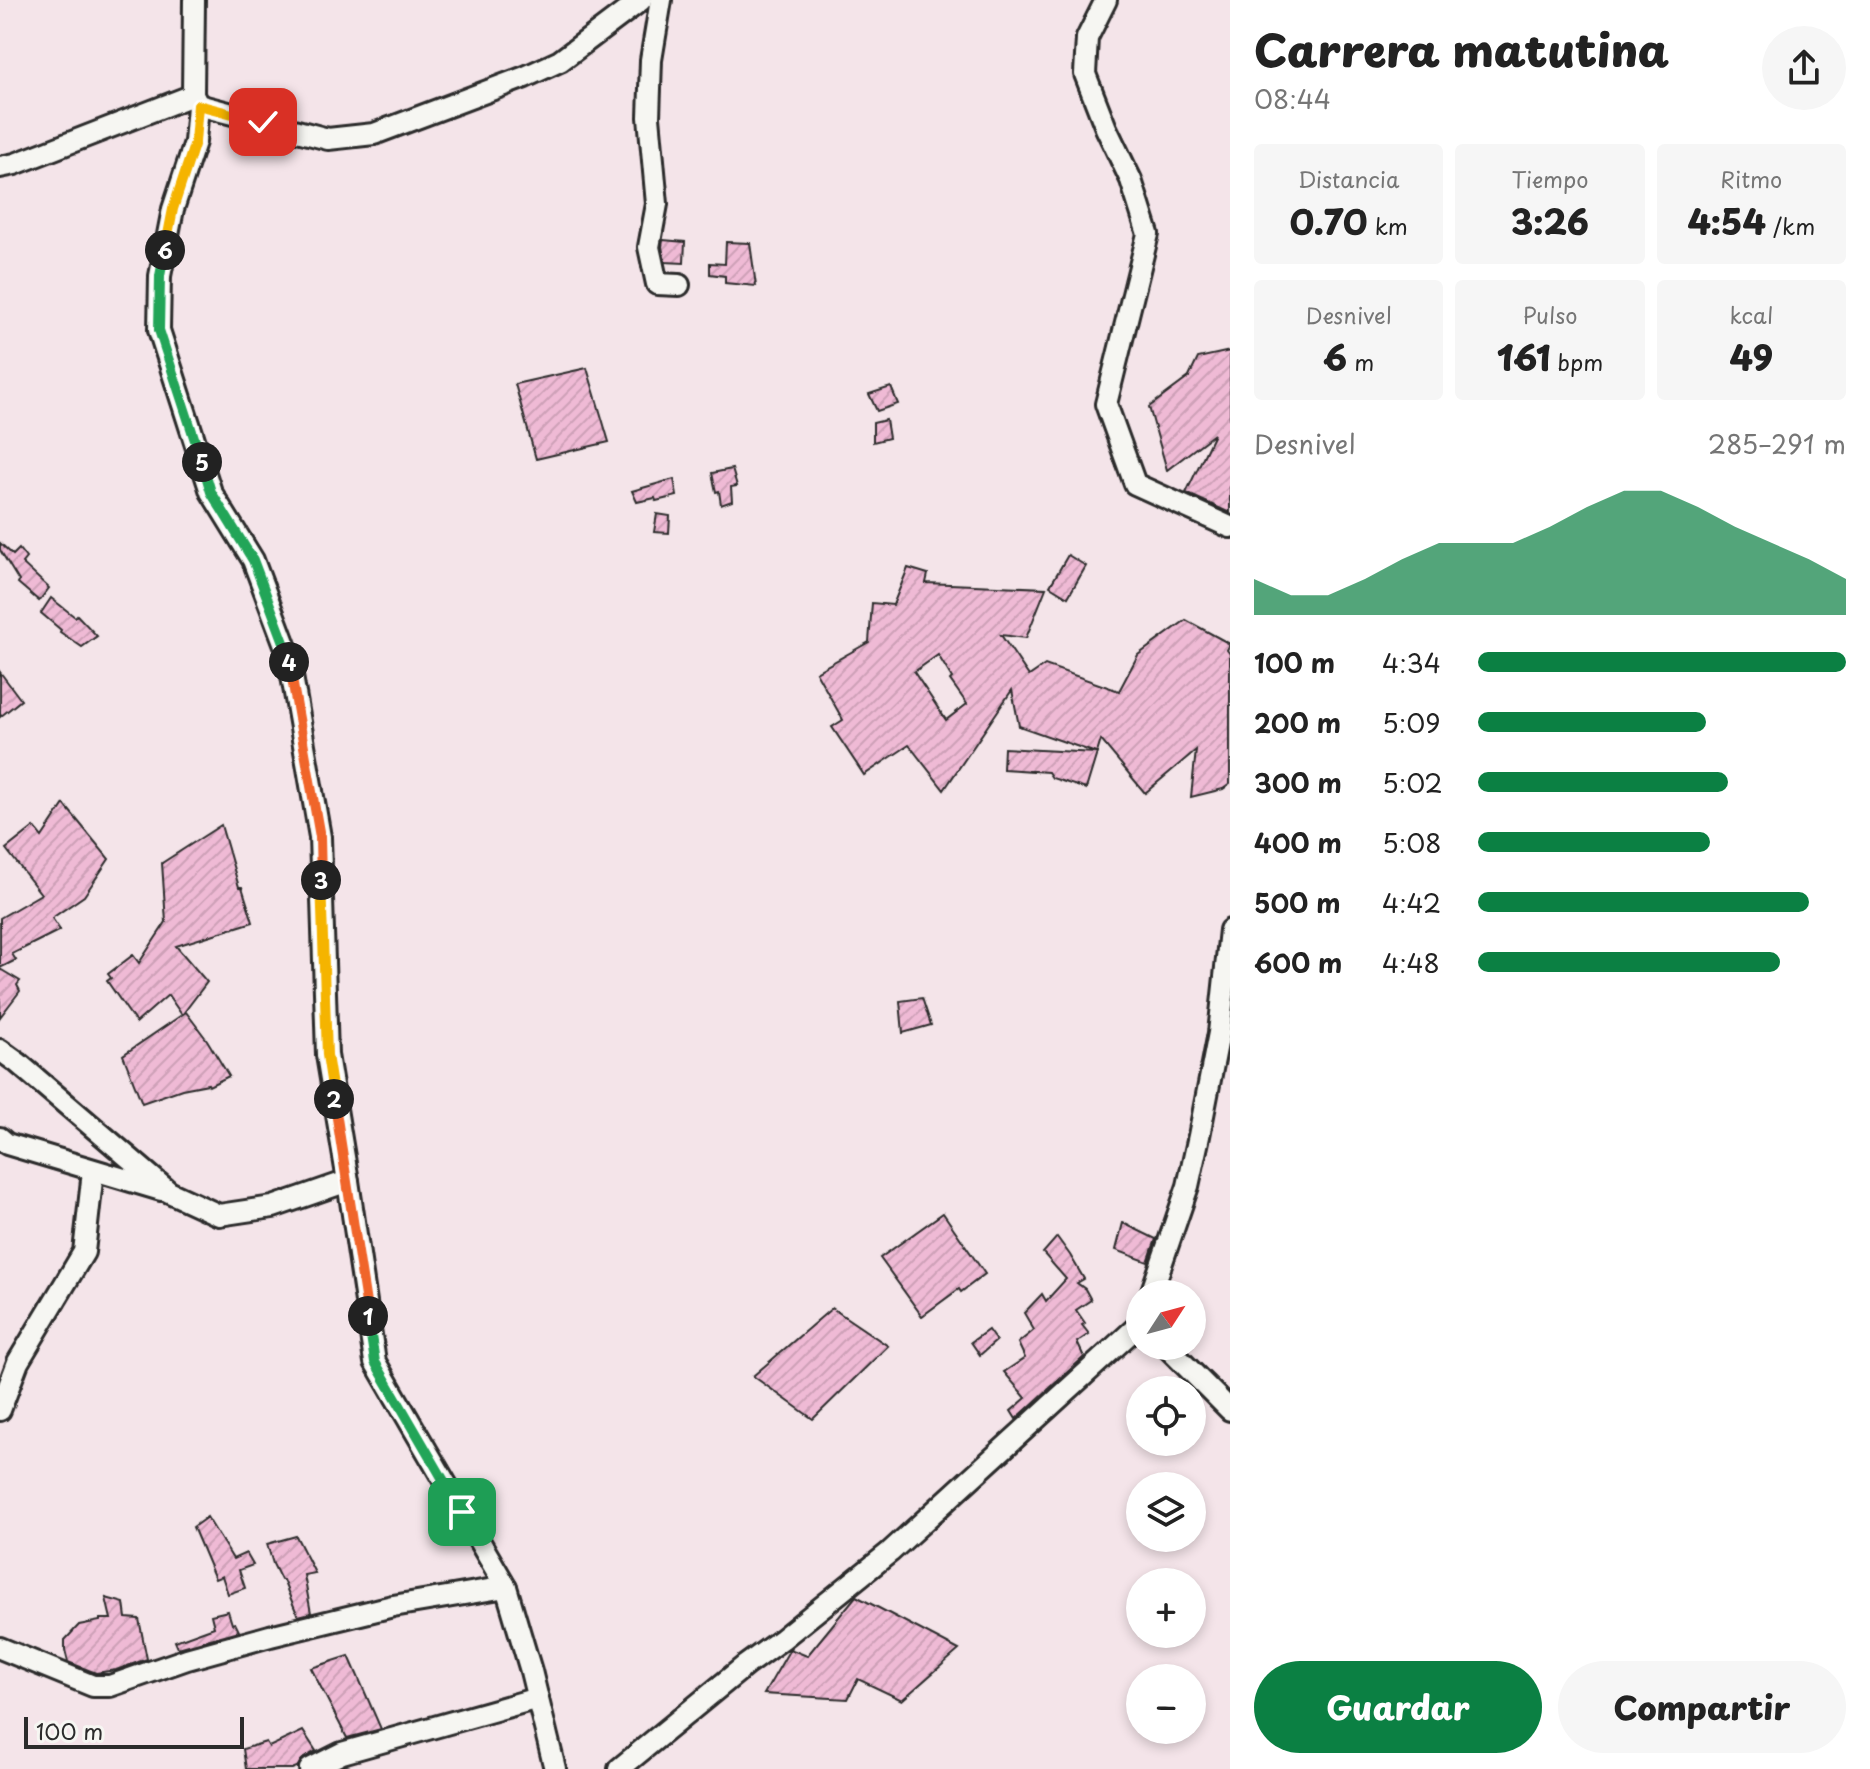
<!DOCTYPE html>
<html lang="es">
<meta charset="utf-8">
<style>
:root{--surface:#fff;--page:#f6f6f6;--text:#222;--muted:#767676;--accent:#0b8043}
body{margin:0;font-family:"Playpen Sans",sans-serif;background:var(--page);color:var(--text);height:100vh;display:flex;flex-direction:column;font-size:30px;white-space:nowrap}
*{box-sizing:border-box;margin:0}
p{font-size:26px;color:var(--muted)}
.icon{flex:none;width:44px;height:44px;fill:none;stroke:currentColor;stroke-width:2;stroke-linecap:round;stroke-linejoin:round}
.map{position:relative;flex:1;overflow:hidden}
.details{display:flex;flex-direction:column;background:var(--surface);width:640px}
.details>*{flex:none}
.needle{width:52px;rotate:54deg}
.fabs{position:absolute;left:1126px;top:1280px;display:grid;gap:16px}
.fabs a{display:grid;place-items:center;width:80px;height:80px;border-radius:50%;background:var(--surface);box-shadow:0 4px 12px #0003;font-size:40px}
.scale{position:absolute;left:24px;bottom:20px;width:220px;box-sizing:border-box;padding-left:8px;border:4px solid #2b2b2b;border-top:0;font-size:22px;line-height:28px;white-space:nowrap;color:#2b2b2b;-webkit-text-stroke:6px #f6f6f2;paint-order:stroke}
.pin{position:absolute;display:grid;place-items:center;width:68px;height:68px;color:#fff;margin:-34px;border-radius:16px;box-shadow:0 4px 12px #0006}
.km{position:absolute;width:40px;height:40px;margin:-20px;border-radius:50%;background:#222;color:#fff;font-size:22px;line-height:40px;text-align:center}
.round{display:grid;place-items:center;flex:none;width:84px;height:84px;border-radius:42px;background:var(--page)}
.head{display:flex;align-items:center;justify-content:space-between;height:136px;padding:0 24px}
h1{font-size:44px;font-weight:800;line-height:60px}
.figures{display:grid;grid-template-columns:repeat(3,1fr);gap:12px;height:136px;padding:8px 24px}
.figures div{display:grid;align-content:center;border-radius:8px;background:var(--page);text-align:center}
.figures b{font-size:34px;font-weight:800}
.figures small{font-size:22px;font-weight:400}
.figures p{font-size:22px}
.chart{height:224px;padding:16px 24px}
.chart p{display:flex;justify-content:space-between}
.chart svg{width:100%;height:144px;margin-top:8px;fill:var(--accent);opacity:.7}
.action{display:flex;gap:16px;margin-top:auto;padding:16px 24px}
.action a{flex:1;height:92px;border-radius:48px;background:var(--accent);color:#fff;font-size:32px;font-weight:800;line-height:92px;text-align:center}
.action a+a{background:var(--page);color:var(--text)}
ul{padding:0 24px;list-style:none;font-size:26px}
li{display:grid;grid-template-columns:128px 96px 1fr;align-items:center;height:60px}
li i{height:20px;border-radius:10px;background:var(--accent)}
main{display:flex;flex:1;min-height:0}
.map>svg:first-child{display:block}
</style>
<main>
<div class="map">
<svg width="1230" height="1769" viewBox="0 0 1230 1769">
<defs>
<pattern id="building-hatch" width="6" height="6" patternUnits="userSpaceOnUse" patternTransform="scale(2)"><rect width="6" height="6" fill="#efbad5"/><path d="M-1 1l2-2M0 6l6-6M5 7l2-2" fill="none" stroke="#cda0b7"/></pattern>
</defs>
<rect width="100%" height="100%" fill="#f4e4e9"/>
<filter id="ink" filterUnits="userSpaceOnUse"><feTurbulence type="fractalNoise" baseFrequency=".0125" numOctaves="2"/><feDisplacementMap in="SourceGraphic" scale="16" xChannelSelector="R" yChannelSelector="G"/><feConvolveMatrix kernelMatrix="1 2 1 2 8 2 1 2 1" color-interpolation-filters="sRGB"/></filter>
<g filter="url(#ink)">
<g fill="url(#building-hatch)" stroke="#2b2b2b" stroke-width="2" fill-rule="evenodd">
<path d="M663 240 685 242 684 263 665 262 662 247Z"/>
<path d="M726 242 750 243 756 286 725 283V276L710 274V263L725 264Z"/>
<path d="M1230 351V513L1186 493 1214 434 1167 470 1149 407 1189 377 1198 358Z"/>
<path d="M587 368 609 442 536 459 515 384Z"/>
<path d="M891 387 898 404 877 411 869 394Z"/>
<path d="M886 420 889 438 873 442V423Z"/>
<path d="M732 469 737 486 731 487 732 501 721 505 719 491 716 492 712 473Z"/>
<path d="M674 479 677 496 656 501 655 498 637 502 632 491Z"/>
<path d="M657 514 670 516 669 533 654 532Z"/>
<path d="M0 543 13 555 19 549 26 558 22 563 49 588 39 601 18 583 19 581 0 550Z"/>
<path d="M1068 555 1086 566 1068 597 1050 586Z"/>
<path d="M908 568 928 574 926 583 1046 588 1026 638 1001 635 1029 676 1045 665 1119 691 1138 655 1186 620 1230 644 1227 650 1230 654V784L1223 789 1191 797 1196 750 1145 793 1101 740 1086 789 1052 778 1048 772 1003 769 1004 748 1096 753 1019 726 1012 690 944 790 909 745 864 775 832 727 843 720 816 672 869 642 872 603 893 605ZM938 655 952 678 950 680 967 704 946 720 914 672Z"/>
<path d="M51 598 75 617 77 615 97 636 82 647 60 632 61 630 41 613Z"/>
<path d="M0 672 21 700 0 717Z"/>
<path d="M64 804 109 859 84 896 52 918 60 930 12 954 16 960 0 968V918L41 894 6 849 34 827 42 837Z"/>
<path d="M221 825 239 887H242L253 922 176 946 207 982 182 1015 168 995 136 1023 107 981 111 978 108 974 133 955 139 963 166 922 162 863Z"/>
<path d="M0 969 20 981 17 985 20 991 0 1017Z"/>
<path d="M922 998 931 1025 903 1033 900 1001Z"/>
<path d="M186 1012 207 1040 229 1076 209 1086 208 1084 182 1089 142 1103 123 1055Z"/>
<path d="M943 1213 985 1274 961 1292 959 1289 922 1316 880 1258Z"/>
<path d="M1123 1223 1156 1239 1148 1262 1116 1250Z"/>
<path d="M1057 1237 1070 1255 1084 1279 1077 1283 1085 1289 1091 1300 1076 1310 1085 1323 1082 1325 1089 1334 1077 1342 1084 1357 1016 1419 1011 1411 1026 1398 1004 1372 1025 1358 1018 1343 1034 1330 1024 1313 1042 1294 1046 1301 1066 1279 1043 1253Z"/>
<path d="M832 1308 888 1346 813 1419 753 1376Z"/>
<path d="M988 1330 996 1341 980 1355 971 1342Z"/>
<path d="M207 1517 233 1559 246 1553 253 1565 239 1570 245 1588 228 1594 222 1576 215 1579 193 1527Z"/>
<path d="M296 1536 315 1573 304 1575 311 1613 298 1616 283 1580H281L273 1564 267 1544Z"/>
<path d="M856 1596 959 1650 902 1700 858 1679 848 1699 764 1694 790 1649 807 1656Z"/>
<path d="M106 1598 124 1603 126 1618 139 1619 147 1659 116 1670 96 1673 68 1662 65 1650V1640L79 1625 100 1621V1619H111Z"/>
<path d="M228 1611 232 1624 235 1623 239 1631 178 1648 175 1641 214 1627 211 1615Z"/>
<path d="M349 1656 381 1729 347 1738 311 1668Z"/>
<path d="M303 1731 316 1751 304 1758 297 1767 292 1769H246L243 1749 266 1742 269 1747Z"/>
</g>
<g fill="none" stroke-linecap="round" stroke-linejoin="round">
<g stroke="#2b2b2b" stroke-width="26">
<g id="minor">
<path d="M661 0 651 60 649 117 657 204 649 247 657 284 679 285"/>
<path d="M1106 0 1087 38 1085 74 1106 128 1131 180 1148 234 1106 404 1135 484 1230 527"/>
<path d="M193 95 194 0"/>
<path d="M0 167 15 164 193 95 198 105"/>
<path d="M0 1050 18 1063 169 1192 219 1215 273 1207 348 1181"/>
<path d="M0 1138 7 1144 161 1190"/>
<path d="M1151 1294 1188 1186 1199 1136 1219 1033 1230 930"/>
<path d="M1166 1346 1230 1410"/>
<path d="M0 1410 18 1362 84 1252 93 1171"/>
<path d="M0 1648 93 1686H110L187 1659 270 1636 393 1606 506 1587"/>
<path d="M310 1769 342 1753 538 1698"/>
<path d="M555 1769 531 1671 506 1587 375 1362 348 1181 327 1055 320 837 288 653 253 560 211 492 159 330 160 276 173 209 195 142 198 105 328 139 374 134 525 77 560 61 641 0"/>
<path d="M619 1769 746 1665 782 1639 890 1552 1140 1324"/>
</g>
</g>
<use href="#minor" stroke="#f6f6f2" stroke-width="20"/>
</g>
</g>
<g fill="none" stroke-linecap="round" stroke-linejoin="round" filter="url(#ink)">
<g stroke="#fff" stroke-width="16">
<path id="split-1" d="M368 1316 375 1362 462 1512"/>
</g>
<g stroke="#fff" stroke-width="16">
<path id="split-2" d="M334 1099 368 1316"/>
</g>
<g stroke="#fff" stroke-width="16">
<path id="split-3" d="M321 880 327 1055 334 1099"/>
</g>
<g stroke="#fff" stroke-width="16">
<path id="split-4" d="M289 662 320 837 321 880"/>
</g>
<g stroke="#fff" stroke-width="16">
<path id="split-5" d="M202 462 211 492 253 560 288 653 289 662"/>
</g>
<g stroke="#fff" stroke-width="16">
<path id="split-6" d="M165 250 160 276 159 330 202 462"/>
</g>
<g stroke="#fff" stroke-width="16">
<path id="split-7" d="M165 250 173 209 195 142 198 105 263 122"/>
</g>
<use href="#split-1" stroke="#22a559" stroke-width="10"/>
<use href="#split-2" stroke="#f0652b" stroke-width="10"/>
<use href="#split-3" stroke="#f5b400" stroke-width="10"/>
<use href="#split-4" stroke="#f0652b" stroke-width="10"/>
<use href="#split-5" stroke="#22a559" stroke-width="10"/>
<use href="#split-6" stroke="#22a559" stroke-width="10"/>
<use href="#split-7" stroke="#f5b400" stroke-width="10"/>
</g>
</svg>
<div class="fabs">
<a><svg class="needle" viewBox="-14 -14 28 28"><path d="M0-13l5 13h-10z" fill="#e53935"/><path d="M0 13l5-13h-10z" fill="#767676"/></svg></a>
<a><svg class="icon" aria-label="locate" viewBox="0 0 24 24"><circle cx="12" cy="12" r="6"/><path d="M12 2v4M12 18v4M2 12h4M18 12h4"/></svg></a>
<a><svg class="icon" aria-label="layers" viewBox="0 0 24 24"><path d="M12 4l9 5-9 5-9-5zM3 14l9 5 9-5"/></svg></a>
<a>+</a>
<a>−</a>
</div>
<div class="scale">100 m</div>
<div class="pin" style="left:462px;top:1512px;background:#1e9e55"><svg class="icon" aria-label="arrive" viewBox="0 0 24 24"><path d="M6 21V4h12l-3 4 3 4H6"/></svg></div>
<div class="pin" style="left:263px;top:122px;background:#d93025"><svg class="icon" aria-label="check" viewBox="0 0 24 24"><path d="M5 12l5 5 9-10"/></svg></div>
<b class="km" style="left:368px;top:1316px">1</b>
<b class="km" style="left:334px;top:1099px">2</b>
<b class="km" style="left:321px;top:880px">3</b>
<b class="km" style="left:289px;top:662px">4</b>
<b class="km" style="left:202px;top:462px">5</b>
<b class="km" style="left:165px;top:250px">6</b>
</div>
<section class="details">
<div class="head"><div><h1>Carrera matutina</h1><p>08:44</p></div><a class="round"><svg class="icon" aria-label="share" viewBox="0 0 24 24"><path d="M12 15V3M7 8l5-5 5 5M5 13v7h14v-7"/></svg></a></div>
<div class="figures">
<div><p>Distancia</p><b>0.70<small> km</small></b></div>
<div><p>Tiempo</p><b>3:26</b></div>
<div><p>Ritmo</p><b>4:54<small> /km</small></b></div>
</div>
<div class="figures">
<div><p>Desnivel</p><b>6<small> m</small></b></div>
<div><p>Pulso</p><b>161<small> bpm</small></b></div>
<div><p>kcal</p><b>49</b></div>
</div>
<div class="chart"><p><span>Desnivel</span>285–291 m</p>
<svg viewBox="0 0 160 44" preserveAspectRatio="none"><path d="M0 44V33L10 38L20 38L30 33L40 27L50 22L60 22L70 22L80 17L90 11L100 6L110 6L120 11L130 17L140 22L150 27L160 33V44z"/></svg>
</div>
<ul>
<li><b>100 m</b>4:34<i style="width:100%"></i></li>
<li><b>200 m</b>5:09<i style="width:62%"></i></li>
<li><b>300 m</b>5:02<i style="width:68%"></i></li>
<li><b>400 m</b>5:08<i style="width:63%"></i></li>
<li><b>500 m</b>4:42<i style="width:90%"></i></li>
<li><b>600 m</b>4:48<i style="width:82%"></i></li>
</ul>
<div class="action"><a>Guardar</a><a>Compartir</a></div>
</section>
</main>
